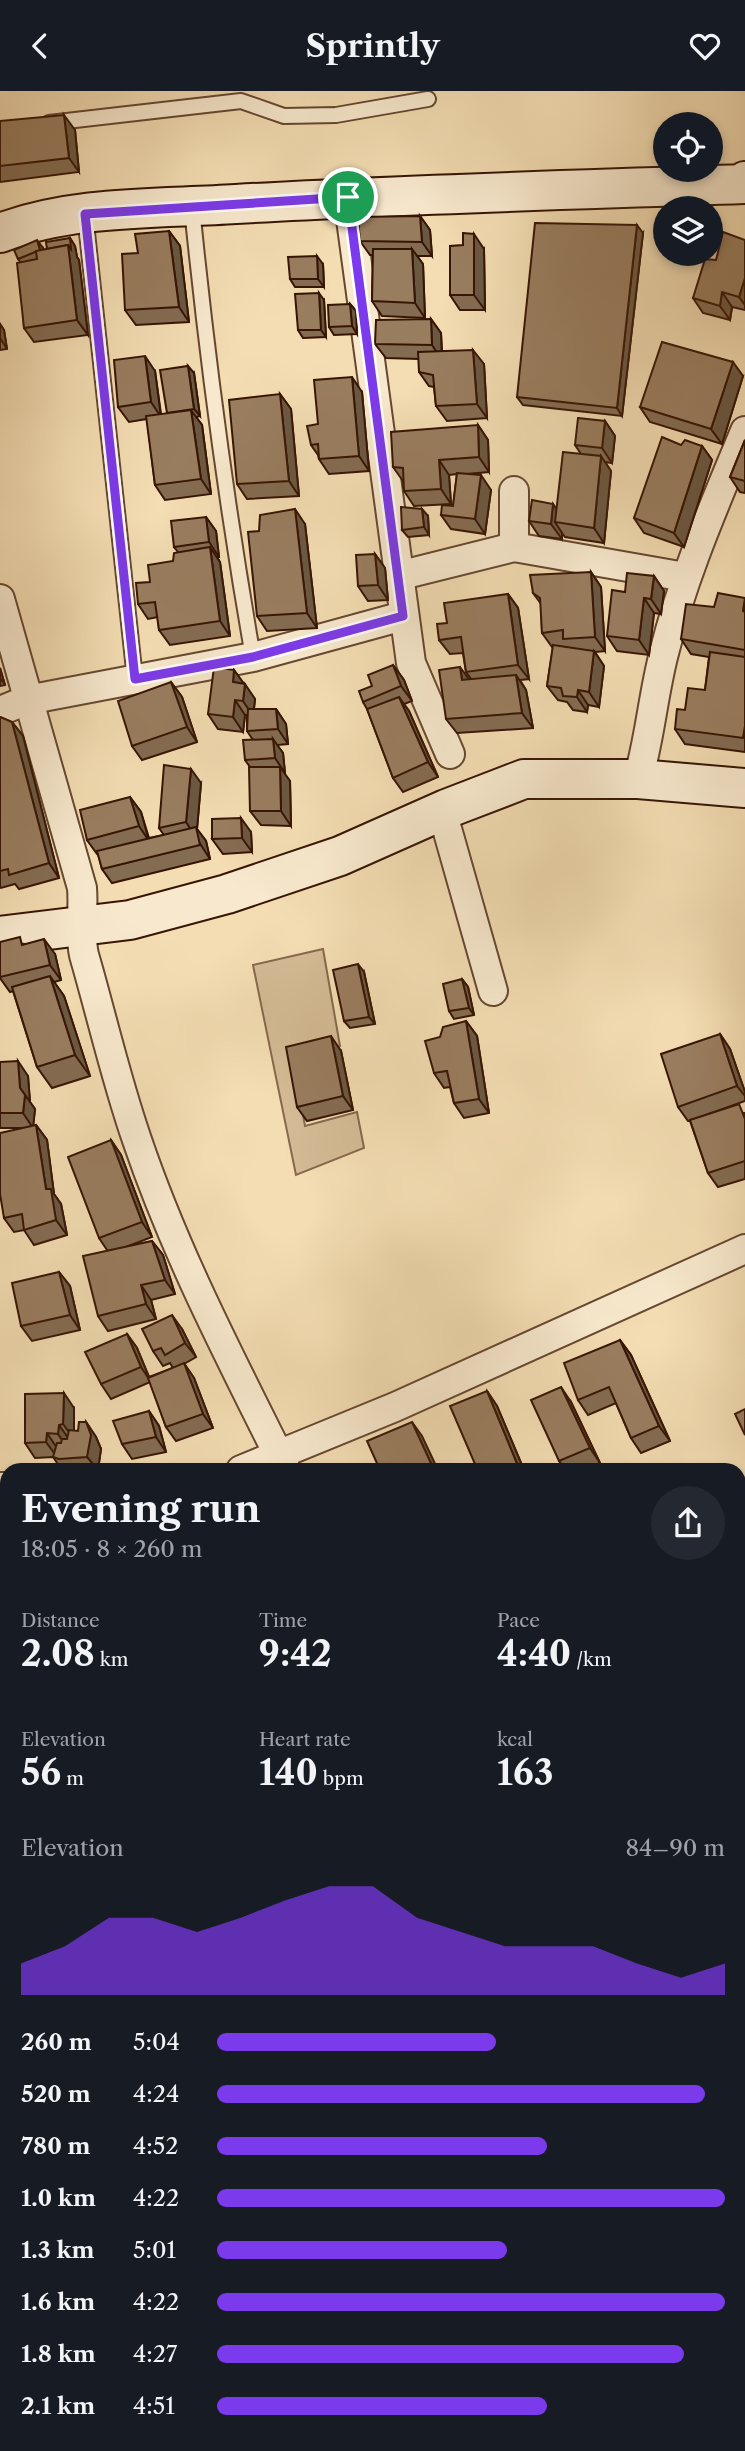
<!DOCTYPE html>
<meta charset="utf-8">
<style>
:root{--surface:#171b24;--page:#242831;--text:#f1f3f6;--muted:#9ea1a6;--accent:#7c3aed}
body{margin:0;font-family:"Libre Caslon Text",serif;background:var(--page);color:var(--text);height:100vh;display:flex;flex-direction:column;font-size:26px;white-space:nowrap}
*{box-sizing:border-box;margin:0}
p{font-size:23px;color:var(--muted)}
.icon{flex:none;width:38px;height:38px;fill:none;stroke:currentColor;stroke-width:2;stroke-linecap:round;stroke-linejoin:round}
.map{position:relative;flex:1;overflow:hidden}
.drawer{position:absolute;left:0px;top:1372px;width:746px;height:989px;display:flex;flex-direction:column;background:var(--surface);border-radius:21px 21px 0 0;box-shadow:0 4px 10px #0003}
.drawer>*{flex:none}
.fabs{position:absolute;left:653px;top:21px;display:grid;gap:14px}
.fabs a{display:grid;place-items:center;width:70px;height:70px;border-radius:50%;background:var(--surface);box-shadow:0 4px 10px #0003;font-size:35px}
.pin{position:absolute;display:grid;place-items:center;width:60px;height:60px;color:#fff;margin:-30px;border:4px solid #fff;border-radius:50%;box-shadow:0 2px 7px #0007}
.round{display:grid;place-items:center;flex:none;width:74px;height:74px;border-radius:37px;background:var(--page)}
.head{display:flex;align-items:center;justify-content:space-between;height:119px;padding:0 21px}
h1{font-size:38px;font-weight:700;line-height:52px}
.stats{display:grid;grid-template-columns:repeat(3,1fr);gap:10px;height:119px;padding:7px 21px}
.stats div{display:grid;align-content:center}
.stats b{font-size:35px;font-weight:700}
.stats small{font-size:19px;font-weight:400}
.stats p{font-size:19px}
.chart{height:196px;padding:14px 21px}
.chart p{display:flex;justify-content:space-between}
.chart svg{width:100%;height:126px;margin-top:7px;fill:var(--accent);opacity:.7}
ul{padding:0 21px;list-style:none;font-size:23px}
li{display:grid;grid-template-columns:112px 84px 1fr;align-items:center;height:52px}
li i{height:18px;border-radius:9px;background:var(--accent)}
header{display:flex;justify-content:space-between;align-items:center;height:91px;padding:0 21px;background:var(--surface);font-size:32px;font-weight:700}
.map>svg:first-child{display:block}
</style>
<header><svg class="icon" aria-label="back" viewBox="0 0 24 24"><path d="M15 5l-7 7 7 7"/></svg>Sprintly<svg class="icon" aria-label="heart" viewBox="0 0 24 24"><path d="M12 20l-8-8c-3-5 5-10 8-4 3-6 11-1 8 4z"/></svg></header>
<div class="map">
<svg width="745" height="2360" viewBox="0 0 745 2360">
<rect width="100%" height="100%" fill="#f4ddb3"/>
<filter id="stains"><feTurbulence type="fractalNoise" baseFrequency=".00286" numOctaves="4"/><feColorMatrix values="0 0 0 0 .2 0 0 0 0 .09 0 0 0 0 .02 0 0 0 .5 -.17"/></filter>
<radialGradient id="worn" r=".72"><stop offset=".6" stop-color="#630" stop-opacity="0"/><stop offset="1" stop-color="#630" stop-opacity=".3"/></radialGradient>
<g fill="#d4bb95" stroke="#86684c" stroke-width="2">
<path d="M323 858 340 955 293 968 305 1035 357 1021 364 1057 296 1084 253 874Z"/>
<path d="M739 1457 745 1465V1578L739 1577Z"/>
</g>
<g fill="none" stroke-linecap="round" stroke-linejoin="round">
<g stroke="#664730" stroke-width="18">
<g id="lane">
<path d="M49 32 241 10 284 25 336 24 428 8"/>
<path d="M192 117C207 267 227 417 253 566"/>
<path d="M85 123 135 588"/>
</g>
</g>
<g stroke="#664730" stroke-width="32">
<g id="street">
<path d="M348 106 411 572 450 663"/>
<path d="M514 456V400"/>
<path d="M398 485 514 456 685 486"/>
<path d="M0 508 82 797C84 820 79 842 84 864 102 926 116 989 137 1049 176 1164 232 1270 286 1379"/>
<path d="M0 620 27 609 253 566 403 525"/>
<path d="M638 688C650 647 653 604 664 562 683 485 715 413 745 340"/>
<path d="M442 720 493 900"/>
<path d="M241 1379 395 1316 745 1158"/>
<path d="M0 1396H7"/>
<path d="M738 1741 745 1738"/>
<path d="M738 2309 745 2349"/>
<path d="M392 2354 396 2360"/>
</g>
</g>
<g stroke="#371504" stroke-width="42">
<g id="secondary">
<path d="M0 142C74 114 158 118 236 113 405 103 575 99 744 93L745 90"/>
<path d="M0 845 130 829 227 803 340 765 446 718 524 688H638L745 697"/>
</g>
</g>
<use href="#lane" stroke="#f8e9ce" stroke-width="14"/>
<use href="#street" stroke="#f8e9ce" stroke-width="28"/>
<use href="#secondary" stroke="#f8e9ce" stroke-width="38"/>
</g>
<g fill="#846c52" stroke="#371504" stroke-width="2">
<path d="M0 30 75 39 79 81 0 91Z"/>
<path d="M420 125 430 139 432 165H417L423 173 425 227 382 225 372 210 373 164H370L360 150Z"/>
<path d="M169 140 180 155 189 231 136 234 125 219 138 162Z"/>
<path d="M643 142 622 325 523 314 517 306Z"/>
<path d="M70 147 75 155 77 166 79 169 88 244 34 251 24 237 21 172 18 168 43 157V159L47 158Z"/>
<path d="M745 149V219L732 216 730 229 703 222 693 207 716 169Z"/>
<path d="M484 158 485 219H460L450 204Z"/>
<path d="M323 173 324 196H295L290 188Z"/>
<path d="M324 209 326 246 303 247 298 239Z"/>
<path d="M350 213 356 220 357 243 334 244 329 236Z"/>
<path d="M431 228 441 242 442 260 484 273 487 327 447 330 436 315 434 296 429 295 419 281V268L386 267 375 253Z"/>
<path d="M0 233 4 239 7 258 0 259Z"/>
<path d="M155 280 161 323H167L194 282 200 325 196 326 202 334 211 403 165 409 155 394 147 328 129 331 118 316Z"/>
<path d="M743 285 722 353 650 331 640 316Z"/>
<path d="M362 301 369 380 329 383 319 368 318 364 311 354 318 333Z"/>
<path d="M280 303 291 318 299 405 247 408 237 393Z"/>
<path d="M605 330 615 345 612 372 605 371 611 380 604 452 565 446 562 442V448L539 445 529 430 553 413 556 418 581 363 575 354Z"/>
<path d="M478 334 488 349 489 381 466 383 491 399 485 443 451 438 441 424 453 415 457 383 449 384 451 413 414 415 404 400 403 390 393 376Z"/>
<path d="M745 349V402L740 401 730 386Z"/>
<path d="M681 354 702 355 712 369 684 456 644 442 634 427Z"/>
<path d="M428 425 429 444 408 446 402 439Z"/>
<path d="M206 426 216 440 219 466H217L220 471 230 545 170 554 159 539 158 526 148 528 138 513 150 491 173 470 178 461 174 456Z"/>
<path d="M305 433 317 537 267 540 257 525 259 440Z"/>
<path d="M375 463 385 477 388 509 368 510 358 495Z"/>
<path d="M591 481 601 496 605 560 595 561 604 575 599 616 588 614 587 621 573 619 567 611 558 609 547 595 553 556H552L542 542 541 513 533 502Z"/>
<path d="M654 485 664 500 661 523 654 522 649 564 617 560 607 545 625 501Z"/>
<path d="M508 503 518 517 529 588 520 589 526 599 533 637 457 642 446 628 469 589 471 588 466 581 463 562 450 563 439 549 447 532Z"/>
<path d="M745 507V661L685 653 675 638 705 599 709 566 691 563 681 548 714 516Z"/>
<path d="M393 574 404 589 412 610 404 613 409 620 438 686 403 701 393 687 367 618 363 611 372 595Z"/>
<path d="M0 577 5 594 0 595Z"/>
<path d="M234 579 255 608 254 618H276L286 633 288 653 277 654 283 662 285 682H284L290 690 291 735 261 734 250 720V676L245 669 253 649 247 640V624H245L243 641 218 638 208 623Z"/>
<path d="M171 591 182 606 197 651 142 669 132 655Z"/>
<path d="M0 626 12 631 23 645 59 787 19 798 15 793 1 797 0 796Z"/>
<path d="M201 692 197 738 206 750 210 768 112 792 102 778 98 763H97L87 749 130 706 141 721 149 747 164 744 159 737Z"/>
<path d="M251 741 252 761 223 763 212 748Z"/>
<path d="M0 851 25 853 55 863 61 889 54 891 64 905 90 985 52 997 37 976 13 900 10 901 0 887Z"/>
<path d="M364 881 375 933 350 937 344 930Z"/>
<path d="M462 888 468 896 474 924 454 928 449 920Z"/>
<path d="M466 930 477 945 489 1022 464 1027 454 1012 450 996 444 997 434 982 440 946Z"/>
<path d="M720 943 730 958 745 1001V1010L709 1023 745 1022V1088L718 1096 708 1082 690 1030H688L678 1016Z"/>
<path d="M341 960 353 1019 307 1030 297 1016Z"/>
<path d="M0 971 28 985 30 1011 35 1018 33 1035 36 1034 47 1049 54 1103 61 1113 67 1144 34 1154 24 1139 14 1141 4 1127 24 1037H0Z"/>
<path d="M111 1049 121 1064 152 1146 126 1156 152 1150 163 1164 175 1203 151 1209 156 1228 108 1240 98 1225 107 1159 99 1147Z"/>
<path d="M59 1181 70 1195 80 1239 32 1250 21 1235Z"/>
<path d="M182 1238 196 1266 184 1273 194 1287 213 1337 176 1350 166 1336 150 1291 111 1308 101 1293 127 1243 137 1257 149 1286 173 1277 170 1272 163 1275 153 1260Z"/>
<path d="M620 1249 631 1264 670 1350 641 1362 631 1347 616 1312 588 1324 578 1309Z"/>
<path d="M487 1300 497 1315 524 1379H461L475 1373Z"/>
<path d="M571 1311 600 1372 582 1379H566L559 1370Z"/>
<path d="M74 1317V1340H78L86 1331 96 1346 101 1358 98 1379H62L53 1366 35 1367 25 1352Z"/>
<path d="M149 1320 159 1335 166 1361 132 1368 122 1353Z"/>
<path d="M745 1388V1458L738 1449V1391Z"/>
<path d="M0 1483 7 1484V1568H0Z"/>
<path d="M738 1639 745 1653V1717L738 1720Z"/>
<rect x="0" y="1741" width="7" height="46"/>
<path d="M738 1864 745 1883V1949H744L740 1944H738Z"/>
<path d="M738 2033 745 2049V2146L742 2147 738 2141Z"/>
<path d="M745 2235V2292L738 2283V2237Z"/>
</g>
<g fill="#6b5842" stroke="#371504" stroke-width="2">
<path d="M64 24 75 39 79 81 69 67Z"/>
<path d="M420 125 430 139 432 165 422 151Z"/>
<path d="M637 134 643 142 622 325 617 317Z"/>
<path d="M169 140 180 155 189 231 179 216Z"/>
<path d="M474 143 484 158 485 219 474 204Z"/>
<path d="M70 147 75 155 77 166 79 169 88 244 77 229 68 154Z"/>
<path d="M37 149 43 157 45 167 40 159Z"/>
<path d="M412 158 423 173 425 227 415 212Z"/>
<path d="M317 165 323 173 324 196 318 188Z"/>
<path d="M745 187V214L739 206Z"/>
<path d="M722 201 732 216 730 229 720 215Z"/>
<path d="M319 202 324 209 326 246 321 239Z"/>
<path d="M350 213 356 220 357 243 352 235Z"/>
<path d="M431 228 441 242 442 269 432 254Z"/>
<path d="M0 233 4 239 7 258 0 247Z"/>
<path d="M473 259 484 273 487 327 477 313Z"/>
<path d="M145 265 155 280 161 326 151 311Z"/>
<path d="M733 271 743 285 722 353 711 338Z"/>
<path d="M188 275 194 282 200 325 194 318Z"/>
<path d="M352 286 362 301 369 380 359 365Z"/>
<path d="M280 303 291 318 299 405 289 390Z"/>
<path d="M191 319 202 334 211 403 201 388Z"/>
<path d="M605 330 615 345 612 372 602 357Z"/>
<path d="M478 334 488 349 489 381 479 366Z"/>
<path d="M702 355 712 369 684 456 674 442Z"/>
<path d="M601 365 611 380 604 452 594 437Z"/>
<path d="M439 369 449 384 451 413 441 398Z"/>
<path d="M481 384 491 399 485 443 475 428Z"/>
<path d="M553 413 563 428 555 431 562 442V448L551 433Z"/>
<path d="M295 418 305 433 317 537 307 522Z"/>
<path d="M422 418 428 425 429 444 424 436Z"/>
<path d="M206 426 216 440 219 466 209 451Z"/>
<path d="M210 456 220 471 230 545 220 530Z"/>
<path d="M375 463 385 477 388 509 378 494Z"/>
<path d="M591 481 601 496 605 560 595 546Z"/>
<path d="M654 485 664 500 661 523 651 508Z"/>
<path d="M508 503 518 517 529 588 518 574Z"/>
<path d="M644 507 654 522 649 564 639 549Z"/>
<path d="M594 560 604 575 599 616 589 601Z"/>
<path d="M393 574 404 589 412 610 401 595Z"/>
<path d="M460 576 471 591 462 589Z"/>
<path d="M0 577 5 594 0 587Z"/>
<path d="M234 579 244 593 233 591Z"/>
<path d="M516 584 526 599 533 637 522 622Z"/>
<path d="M171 591 182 606 197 651 187 636Z"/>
<path d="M245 593 255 608 253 625 243 610Z"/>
<path d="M578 599 588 614 587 621 577 606Z"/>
<path d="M399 606 409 620 438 686 428 671Z"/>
<path d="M235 609 245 624 243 641 233 626Z"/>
<path d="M276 618 286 633 288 653 278 638Z"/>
<path d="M12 631 23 645 59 787 49 772Z"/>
<path d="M273 648 283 662 285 682 275 667Z"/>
<path d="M280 676 290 690 291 735 281 720Z"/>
<path d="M191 678 201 692 197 738 206 750 210 768 186 731Z"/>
<path d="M130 706 141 721 149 750 139 735Z"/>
<path d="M241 727 251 741 252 761 242 747Z"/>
<path d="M44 848 55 863 61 889 50 874Z"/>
<path d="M358 873 364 881 375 933 369 926Z"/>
<path d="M50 885 64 905 90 985 75 964Z"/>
<path d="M462 888 468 896 474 924 469 917Z"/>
<path d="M466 930 477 945 489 1022 479 1008Z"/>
<path d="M720 943 730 958 745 1001V1005L737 995Z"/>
<path d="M331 945 341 960 353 1019 343 1005Z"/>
<path d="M18 970 28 985 30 1011 20 997Z"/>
<path d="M25 1004 35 1018 33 1037 23 1022Z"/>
<path d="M36 1034 47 1049 54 1103 61 1113 67 1144 56 1129 46 1098Z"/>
<path d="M111 1049 121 1064 152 1146 142 1131Z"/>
<path d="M152 1150 163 1164 175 1203 165 1189Z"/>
<path d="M59 1181 70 1195 80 1239 70 1224Z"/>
<path d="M141 1194 151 1209 156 1228 146 1213Z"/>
<path d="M172 1224 182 1238 196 1266 185 1252Z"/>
<path d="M127 1243 137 1257 151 1291 141 1276Z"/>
<path d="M620 1249 631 1264 670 1350 659 1335Z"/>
<path d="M184 1272 194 1287 213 1337 203 1323Z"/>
<path d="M561 1296 571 1311 600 1372 590 1357Z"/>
<path d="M487 1300 497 1315 524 1379H521L518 1375Z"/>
<path d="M64 1302 74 1317V1348L63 1333Z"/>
<path d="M149 1320 159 1335 166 1361 156 1346Z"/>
<path d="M86 1331 96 1346 101 1358 98 1379 87 1366Z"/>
<path d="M412 1331 422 1345 438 1379H434Z"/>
<path d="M59 1334 69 1348 68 1358 58 1343Z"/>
<path d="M47 1342 57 1357V1366L46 1351Z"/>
<path d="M738 1639 745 1653V1662L738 1647Z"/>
<path d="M738 1864 745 1883V1898L738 1879Z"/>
<path d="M738 2033 745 2049V2054L738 2044Z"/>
<path d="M0 2302 7 2312V2360H0Z"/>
</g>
<g fill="#997d5f" stroke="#371504" stroke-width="2">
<path d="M64 24 69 67 0 75V30Z"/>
<path d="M420 125 422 151 360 150 358 126Z"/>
<path d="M535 132 637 134 617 317 517 306Z"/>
<path d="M169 140 179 216 125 219 122 163 138 162 135 143Z"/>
<path d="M723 141 745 149V187L739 206 722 201 720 215 693 207 705 168 716 169Z"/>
<path d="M463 142 474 143V204H450V155L463 154Z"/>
<path d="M70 147 71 158 68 154 47 158 46 151Z"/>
<path d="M37 149 40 159 18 168 14 159Z"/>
<path d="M68 154 77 229 24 237 17 172 37 168 36 160Z"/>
<path d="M373 158H412L415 212 372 210Z"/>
<path d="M317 165 318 188H290L288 166Z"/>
<path d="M319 202 321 239H298L295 203Z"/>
<path d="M350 213 352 235 329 236 328 214Z"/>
<path d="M431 228 432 254 375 253 376 229Z"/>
<path d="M662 251 733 271 711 338 640 316Z"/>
<path d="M473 259 477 313 436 315 433 284 419 281 418 261Z"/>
<path d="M145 265 151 311 118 316 114 269Z"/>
<path d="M188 275 194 318 167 322 160 279Z"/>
<path d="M352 286 359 365 319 368 318 353 311 354 307 335 318 333 314 289Z"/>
<path d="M280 303 289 390 237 393 229 309Z"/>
<path d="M191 319 201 388 155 394 146 325Z"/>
<path d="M578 327 605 330 602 357 575 354Z"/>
<path d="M478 334 479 366 439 369 441 398 404 400 403 377 393 376 391 341Z"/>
<path d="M662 346 681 354 685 349 702 355 674 442 634 427Z"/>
<path d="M745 349V390L730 386Z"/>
<path d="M563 361 601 365 594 437 555 431Z"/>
<path d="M457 382 481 384 475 428 441 424 442 414 453 415Z"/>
<path d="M532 409 553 413 551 433 529 430Z"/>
<path d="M401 416 422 418 424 436 402 439Z"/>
<path d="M295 418 307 522 257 525 248 441 259 440 260 424Z"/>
<path d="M206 426 209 451 174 456 171 430Z"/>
<path d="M210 456 220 530 159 539 155 511 138 513 136 492 150 491 148 474 173 470 174 462Z"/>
<path d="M375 463 378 494 358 495 356 464Z"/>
<path d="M591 481 595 546 563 548V539L542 542 540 507 533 502 530 484Z"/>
<path d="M627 482 654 485 651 508 644 507 639 549 607 545 612 499 625 501Z"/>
<path d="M718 502 745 507 743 520 745 521V559L681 548 686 513 714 516Z"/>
<path d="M508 503 518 574 466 581 461 546 439 549 437 533 447 532 444 512Z"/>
<path d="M553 554 594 560 589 601 578 599 577 606 563 605 561 597 547 595Z"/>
<path d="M710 561 745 566V635L743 647 675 638 677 618 685 619 688 597 705 599Z"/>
<path d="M393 574 401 595 363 611 359 600 372 595 368 584Z"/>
<path d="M214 576 234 579 233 591 245 593 243 610 235 609 233 626 208 623Z"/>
<path d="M460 576 462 589 516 584 522 622 446 628 439 579Z"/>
<path d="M171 591 187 636 132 655 118 610Z"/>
<path d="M399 606 428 671 393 687 367 618Z"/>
<path d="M248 618H276L278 638 247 640Z"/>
<path d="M0 626 12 631 49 772 9 784 8 778 0 780Z"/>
<path d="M273 648 275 667 245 669 243 649Z"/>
<path d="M164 674 191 678 186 731 159 737Z"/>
<path d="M249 676H280L281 720H250Z"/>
<path d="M130 706 139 735 87 749 80 719Z"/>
<path d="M241 727 242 747 212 748V728Z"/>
<path d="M196 736 200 754 102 778 97 760Z"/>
<path d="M20 846 22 854 44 848 50 874 0 886V851Z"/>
<path d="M358 873 369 926 344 930 333 879Z"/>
<path d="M50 885 75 964 37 976 12 896Z"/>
<path d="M462 888 469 917 449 920 443 893Z"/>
<path d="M466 930 479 1008 454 1012 447 980 434 982 425 950 440 946 443 936Z"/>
<path d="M720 943 737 995 678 1016 661 963Z"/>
<path d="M331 945 343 1005 297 1016 286 956Z"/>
<path d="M18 970 20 997 25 1004 23 1022H0V971Z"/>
<path d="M739 1013 745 1028V1070L708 1082 690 1029Z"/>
<path d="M36 1034 46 1098H51L56 1129 24 1139 22 1123 4 1127 0 1103V1042Z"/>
<path d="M111 1049 142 1131 99 1147 68 1066Z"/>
<path d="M152 1150 165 1189 141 1194 146 1213 98 1225 83 1165Z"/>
<path d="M59 1181 70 1224 21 1235 12 1192Z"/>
<path d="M172 1224 185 1252 165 1264 161 1257 153 1260 142 1238Z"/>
<path d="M127 1243 141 1276 101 1293 85 1261Z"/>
<path d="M620 1249 659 1335 631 1347 609 1296 578 1309 564 1272Z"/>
<path d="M184 1272 203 1323 166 1336 148 1287Z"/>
<path d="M561 1296 590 1357 559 1370 531 1309Z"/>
<path d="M487 1300 518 1375 510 1379H461L475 1373 450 1315Z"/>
<path d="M64 1302 63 1333 59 1334 58 1343 47 1342 46 1351 25 1352V1303Z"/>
<path d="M745 1318V1344L735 1323Z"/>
<path d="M149 1320 156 1346 122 1353 113 1330Z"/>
<path d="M79 1331H86L91 1344 87 1366 59 1368 53 1366 57 1352H61L62 1348H67L69 1339 78 1340Z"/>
<path d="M412 1331 434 1379H380L367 1350Z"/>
<path d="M745 1388V1441L738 1444V1391Z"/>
<rect x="0" y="1483" width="7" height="71"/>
<path d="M738 1647 745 1662V1698L738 1701Z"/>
<rect x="0" y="1741" width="7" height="31"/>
<path d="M738 1879 745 1898V1930L738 1932Z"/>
<path d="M745 2050V2127L738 2130V2053Z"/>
<path d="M745 2181V2207L738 2188V2184Z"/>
<path d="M745 2235V2274L738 2276V2237Z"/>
</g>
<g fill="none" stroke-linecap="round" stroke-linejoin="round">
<g stroke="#fff" stroke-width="14">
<path id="route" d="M348 106 403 525 253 566 135 588 85 123Z"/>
</g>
<use href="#route" stroke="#7c3aed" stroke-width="9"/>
</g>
<rect width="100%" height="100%" filter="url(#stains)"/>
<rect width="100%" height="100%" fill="url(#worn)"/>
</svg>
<div class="fabs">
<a><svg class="icon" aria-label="locate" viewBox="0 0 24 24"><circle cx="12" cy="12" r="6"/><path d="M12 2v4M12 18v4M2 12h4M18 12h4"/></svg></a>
<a><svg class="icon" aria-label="layers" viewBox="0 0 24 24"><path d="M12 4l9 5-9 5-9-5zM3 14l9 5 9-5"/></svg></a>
</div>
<div class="pin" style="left:348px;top:106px;background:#1e9e55"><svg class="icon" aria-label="arrive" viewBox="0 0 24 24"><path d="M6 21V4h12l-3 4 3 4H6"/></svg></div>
<section class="drawer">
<div class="head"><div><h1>Evening run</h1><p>18:05 · 8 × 260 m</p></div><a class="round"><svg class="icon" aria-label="share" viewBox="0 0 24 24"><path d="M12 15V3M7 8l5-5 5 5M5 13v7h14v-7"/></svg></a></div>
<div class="stats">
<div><p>Distance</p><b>2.08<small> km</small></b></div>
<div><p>Time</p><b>9:42</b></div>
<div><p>Pace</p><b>4:40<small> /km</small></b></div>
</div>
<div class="stats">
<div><p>Elevation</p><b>56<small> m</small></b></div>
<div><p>Heart rate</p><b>140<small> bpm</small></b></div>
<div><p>kcal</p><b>163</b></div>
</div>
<div class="chart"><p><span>Elevation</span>84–90 m</p>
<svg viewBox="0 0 160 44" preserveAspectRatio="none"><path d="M0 44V33L10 27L20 17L30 17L40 22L50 17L60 11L70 6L80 6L90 17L100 22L110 27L120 27L130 27L140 33L150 38L160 33V44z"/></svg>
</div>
<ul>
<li><b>260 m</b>5:04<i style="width:55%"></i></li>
<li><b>520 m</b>4:24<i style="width:96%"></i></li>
<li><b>780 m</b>4:52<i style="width:65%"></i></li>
<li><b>1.0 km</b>4:22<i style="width:100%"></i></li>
<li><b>1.3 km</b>5:01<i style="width:57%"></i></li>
<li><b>1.6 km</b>4:22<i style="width:100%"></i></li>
<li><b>1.8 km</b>4:27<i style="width:92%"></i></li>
<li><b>2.1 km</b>4:51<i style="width:65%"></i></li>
</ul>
</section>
</div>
